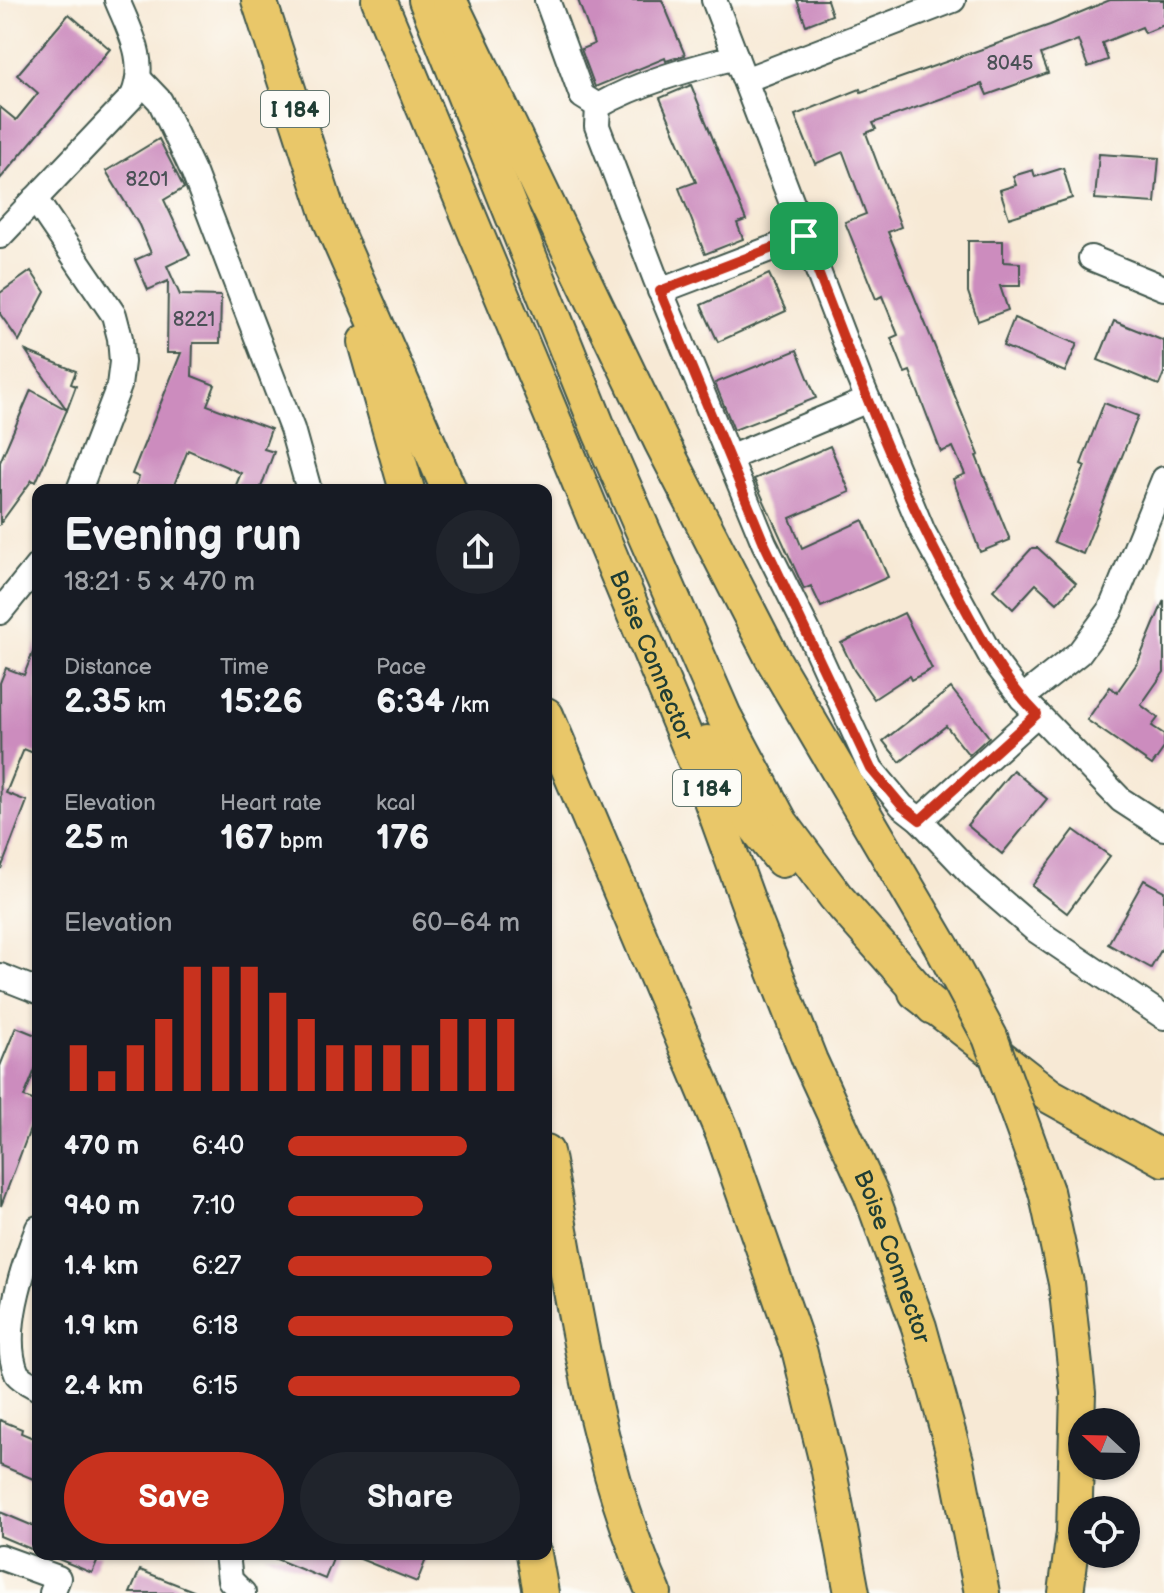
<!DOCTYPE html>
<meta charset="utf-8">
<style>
:root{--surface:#171b24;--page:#20242c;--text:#f1f3f6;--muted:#9ea1a6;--accent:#c8321e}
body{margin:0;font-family:"Balsamiq Sans",sans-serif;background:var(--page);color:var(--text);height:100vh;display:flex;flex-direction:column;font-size:30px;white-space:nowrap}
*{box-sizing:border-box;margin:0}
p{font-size:26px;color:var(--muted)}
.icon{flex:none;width:44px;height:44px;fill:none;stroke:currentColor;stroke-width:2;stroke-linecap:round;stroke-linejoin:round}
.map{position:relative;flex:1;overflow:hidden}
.side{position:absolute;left:32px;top:484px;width:520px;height:1076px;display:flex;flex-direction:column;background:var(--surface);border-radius:16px;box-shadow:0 2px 6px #0004}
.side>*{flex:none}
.needle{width:52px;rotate:292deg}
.controls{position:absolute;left:1068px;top:1408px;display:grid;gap:16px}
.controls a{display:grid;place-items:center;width:72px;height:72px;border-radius:50%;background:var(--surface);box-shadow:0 2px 6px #0004;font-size:40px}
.pin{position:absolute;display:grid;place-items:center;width:68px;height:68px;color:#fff;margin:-34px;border-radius:16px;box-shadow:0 4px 12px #0006}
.round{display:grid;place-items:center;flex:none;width:84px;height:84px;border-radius:42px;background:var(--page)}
.headline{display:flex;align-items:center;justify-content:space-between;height:136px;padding:0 32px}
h1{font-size:44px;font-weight:700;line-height:60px}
.stats{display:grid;grid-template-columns:repeat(3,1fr);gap:12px;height:136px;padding:8px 32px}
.stats div{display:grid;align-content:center}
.stats b{font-size:34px;font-weight:700}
.stats small{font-size:22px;font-weight:400}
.stats p{font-size:22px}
.chart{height:224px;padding:16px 32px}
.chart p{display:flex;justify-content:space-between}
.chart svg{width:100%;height:144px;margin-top:8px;stroke:var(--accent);stroke-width:6}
.button{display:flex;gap:16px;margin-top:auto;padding:16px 32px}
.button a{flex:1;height:92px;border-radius:48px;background:var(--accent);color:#fff;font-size:32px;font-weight:700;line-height:92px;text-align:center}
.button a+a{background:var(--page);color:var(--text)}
ul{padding:0 32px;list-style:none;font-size:26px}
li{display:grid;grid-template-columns:128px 96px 1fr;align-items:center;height:60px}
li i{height:20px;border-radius:10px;background:var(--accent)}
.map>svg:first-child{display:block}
</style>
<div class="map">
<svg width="1164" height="1593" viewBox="0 0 1164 1593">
<rect width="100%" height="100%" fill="#fdfcf7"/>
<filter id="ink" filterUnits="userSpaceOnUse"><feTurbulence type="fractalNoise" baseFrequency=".0125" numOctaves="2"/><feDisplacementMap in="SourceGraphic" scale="16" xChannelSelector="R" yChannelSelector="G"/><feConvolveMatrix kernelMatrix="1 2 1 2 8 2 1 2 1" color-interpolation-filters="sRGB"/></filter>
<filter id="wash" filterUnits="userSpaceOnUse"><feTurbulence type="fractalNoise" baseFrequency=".006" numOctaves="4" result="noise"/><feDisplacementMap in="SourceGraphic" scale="32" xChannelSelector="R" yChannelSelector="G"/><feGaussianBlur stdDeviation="1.8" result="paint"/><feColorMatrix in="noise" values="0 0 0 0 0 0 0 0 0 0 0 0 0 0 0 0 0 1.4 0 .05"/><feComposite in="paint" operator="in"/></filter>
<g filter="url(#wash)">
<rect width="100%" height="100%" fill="#f7e9d5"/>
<g id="blocks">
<g fill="#cc8cbe">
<path d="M578 0H662L685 55 666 61 665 58 595 87 581 49 594 44Z"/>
<path d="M797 0H827L832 15 806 25Z"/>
<path d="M1110 0H1164V25L1145 33 1142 27 1102 43 1108 60 1088 67 1078 40 1041 54 1048 73 987 95 982 84 873 123 876 129 866 133 901 227 888 232 979 455 976 456 1010 540 980 552 953 479 965 474 953 447 941 452 910 371 905 373 891 338 898 335 882 296 876 299 845 222 866 214 843 152 815 164 795 115 860 89 861 92 1050 25Z"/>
<path d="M69 14 110 49 0 179V107L16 120 38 93 17 75Z"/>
<path d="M691 85 746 220 737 223 743 239 705 254 679 188 696 182 660 98Z"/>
<path d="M159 139 184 188 164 200 190 255 167 266 180 295 221 296 220 343H193L192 376 215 385 207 405 271 429 264 449 274 452 260 490H234L241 473 188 450 172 490H134L139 477 132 474 181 353H167L168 281 148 290 135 260 151 253 139 225 106 171Z"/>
<path d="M1099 154 1159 158 1155 203 1095 199Z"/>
<path d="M1063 168 1072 198 1009 218 1000 190 1016 185 1013 176 1033 170 1035 177Z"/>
<path d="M968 241H1003V262L1020 263V286H1000L1008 310 978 321 968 292Z"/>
<path d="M31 271 45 292 19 341 0 314V293Z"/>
<path d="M769 274 786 311 718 342 701 305Z"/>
<path d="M1014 318 1077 344 1065 372 1003 346Z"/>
<path d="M1114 321 1164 341V373L1159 385 1098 360Z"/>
<path d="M797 350 816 398 734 430 715 383Z"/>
<path d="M26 351 76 371 71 384 76 386 67 410Z"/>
<path d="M31 390 67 410 36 482 32 480 0 524V462Z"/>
<path d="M1104 403 1138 416 1083 554 1054 542 1085 466 1081 464Z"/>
<path d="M830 446 850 492 790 518 802 548 863 520 888 577 821 607 811 586 804 589 754 479Z"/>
<path d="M1032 548H1038L1076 583 1057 603 1036 584 1013 609 993 590Z"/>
<path d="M1164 600V672L1141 705 1158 718 1152 726 1164 734V748L1152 765 1087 720 1110 687 1117 692 1138 662Z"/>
<path d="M904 613 932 669 911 680 909 676 874 699 854 670 841 643Z"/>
<path d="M37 642 38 755 24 749 6 793 27 801 1 869 0 683 6 668 24 675Z"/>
<path d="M951 688 989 737 969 755 946 726 900 762 883 741Z"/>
<path d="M1013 770 1047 799 1002 854 967 825Z"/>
<path d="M1074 830 1110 856 1067 913 1032 886Z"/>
<path d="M1144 880 1164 891V945L1151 968 1108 944Z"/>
<path d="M16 1027 38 1036V1062L24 1097 38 1102V1108L1 1206 0 1066Z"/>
<path d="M0 1420 22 1429 21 1433 38 1440V1481L0 1465Z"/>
<path d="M0 1512 38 1528V1552L0 1536Z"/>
<path d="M46 1554H100L92 1573Z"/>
<path d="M264 1554H335L325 1579Z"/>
<path d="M348 1554H428L417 1582Z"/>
<path d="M140 1570 196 1592V1593H130Z"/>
</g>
</g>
</g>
<g filter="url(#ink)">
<use href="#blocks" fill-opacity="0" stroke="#3f574c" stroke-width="2"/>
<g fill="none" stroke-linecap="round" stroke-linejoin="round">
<g stroke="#3f574c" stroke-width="28">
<g id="minor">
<path d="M547 0 582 96 598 106"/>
<path d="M714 0 859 378 923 532 992 658 1022 698 1121 800 1164 828"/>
<path d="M736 57C689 69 640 82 598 106L597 126 656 280 764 543 808 631 871 769 902 806 920 820 976 879 1034 929 1164 1017"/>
<path d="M140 80 160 101 194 173 292 429 309 490"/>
<path d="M745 80 953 0"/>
<path d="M35 199 114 315 120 338 122 362 119 386 79 490"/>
<path d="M0 236 133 96C148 61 130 32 117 0"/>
<path d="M1091 258 1164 288"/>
<path d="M660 291 804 236"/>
<path d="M729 458 868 400"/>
<path d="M0 612 38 565"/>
<path d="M1022 698 1079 653 1110 611 1164 479"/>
<path d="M920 820 1037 714"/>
<path d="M0 976 38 991"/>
<path d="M38 1228C22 1269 0 1335 17 1374 22 1380 31 1384 38 1388"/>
<path d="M227 1554 230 1580 243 1593"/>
<path d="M0 1557 58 1578 52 1593"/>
</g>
</g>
<g stroke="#3f574c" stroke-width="38">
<g id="highway">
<path d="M259 0 330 219 449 490"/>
<path id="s1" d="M379 0 707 789 756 924 810 1061 871 1194 919 1327 956 1461 982 1593"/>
<path d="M426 0 600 432 724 716 781 823 836 897 933 1007"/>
<path d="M449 0 661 441 774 661 942 947"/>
<path d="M365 342 407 490"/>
<path d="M546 715 724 1136 800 1353 829 1471 852 1593"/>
<path d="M707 743 756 827 782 860"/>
<path d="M916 992 1050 1096 1164 1159"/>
<path d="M546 1152C574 1301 593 1454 654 1593"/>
<path d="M1046 1191 1066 1283 1078 1393 1074 1532 1066 1593"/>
<path d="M534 1554 541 1593"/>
</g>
</g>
<use href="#minor" stroke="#fff" stroke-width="24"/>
<use href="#highway" stroke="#e9c769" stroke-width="34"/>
<g stroke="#3f574c" stroke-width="38" stroke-linecap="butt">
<path id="highway-bridge" d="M942 947 990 1037 1046 1191"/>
</g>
<use href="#highway-bridge" stroke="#e9c769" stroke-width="34"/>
</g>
</g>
<g fill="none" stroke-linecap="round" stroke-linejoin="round" filter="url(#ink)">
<g stroke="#fff" stroke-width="16">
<path id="route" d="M804 236C851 357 895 480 957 593 980 636 1002 679 1037 714L920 820 902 806 871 769 764 543 660 291Z"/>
</g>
<use href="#route" stroke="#c8321e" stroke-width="10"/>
</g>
<g text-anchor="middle" stroke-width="6" stroke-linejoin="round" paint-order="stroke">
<g font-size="20" fill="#4a5156">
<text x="1010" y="70">8045</text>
<text x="147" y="186">8201</text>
<text x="194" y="326">8221</text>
</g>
<g fill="#fdfcf7" stroke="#62766e" stroke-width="2">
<rect x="261" y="91" width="68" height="36" rx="6"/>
<rect x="673" y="770" width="68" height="36" rx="6"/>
</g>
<g font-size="22" font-weight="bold" fill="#1f3d34">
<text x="295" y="117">I 184</text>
<text x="707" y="796">I 184</text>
</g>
<g font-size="24" fill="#1f3d34" stroke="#fdfcf7">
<text dy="8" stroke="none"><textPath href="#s1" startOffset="710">Boise Connector</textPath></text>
<text dy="8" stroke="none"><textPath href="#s1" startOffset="1358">Boise Connector</textPath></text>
</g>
</g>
</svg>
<div class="controls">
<a><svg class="needle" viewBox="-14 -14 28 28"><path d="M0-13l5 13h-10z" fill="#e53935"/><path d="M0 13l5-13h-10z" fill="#9ea1a6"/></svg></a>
<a><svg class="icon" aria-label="locate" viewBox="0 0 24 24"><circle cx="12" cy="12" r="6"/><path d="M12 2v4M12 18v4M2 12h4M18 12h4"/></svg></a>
</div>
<div class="pin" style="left:804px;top:236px;background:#1e9e55"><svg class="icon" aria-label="arrive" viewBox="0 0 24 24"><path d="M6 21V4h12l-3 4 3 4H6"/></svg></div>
<section class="side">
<div class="headline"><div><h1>Evening run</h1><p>18:21 · 5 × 470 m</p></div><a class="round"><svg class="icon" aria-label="share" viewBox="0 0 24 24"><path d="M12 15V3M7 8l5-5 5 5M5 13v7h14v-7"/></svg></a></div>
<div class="stats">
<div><p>Distance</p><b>2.35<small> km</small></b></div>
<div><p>Time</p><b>15:26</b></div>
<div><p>Pace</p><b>6:34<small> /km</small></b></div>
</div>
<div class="stats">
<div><p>Elevation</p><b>25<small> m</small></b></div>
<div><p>Heart rate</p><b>167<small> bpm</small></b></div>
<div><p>kcal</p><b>176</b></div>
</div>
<div class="chart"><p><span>Elevation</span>60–64 m</p>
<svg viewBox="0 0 160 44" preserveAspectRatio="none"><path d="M5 44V30M15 44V38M25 44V30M35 44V22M45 44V6M55 44V6M65 44V6M75 44V14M85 44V22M95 44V30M105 44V30M115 44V30M125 44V30M135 44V22M145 44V22M155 44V22"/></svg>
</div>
<ul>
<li><b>470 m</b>6:40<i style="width:77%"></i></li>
<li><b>940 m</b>7:10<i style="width:58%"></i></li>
<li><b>1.4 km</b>6:27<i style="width:88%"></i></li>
<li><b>1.9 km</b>6:18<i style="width:97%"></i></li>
<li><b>2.4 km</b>6:15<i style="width:100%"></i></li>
</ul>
<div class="button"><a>Save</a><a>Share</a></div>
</section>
</div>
